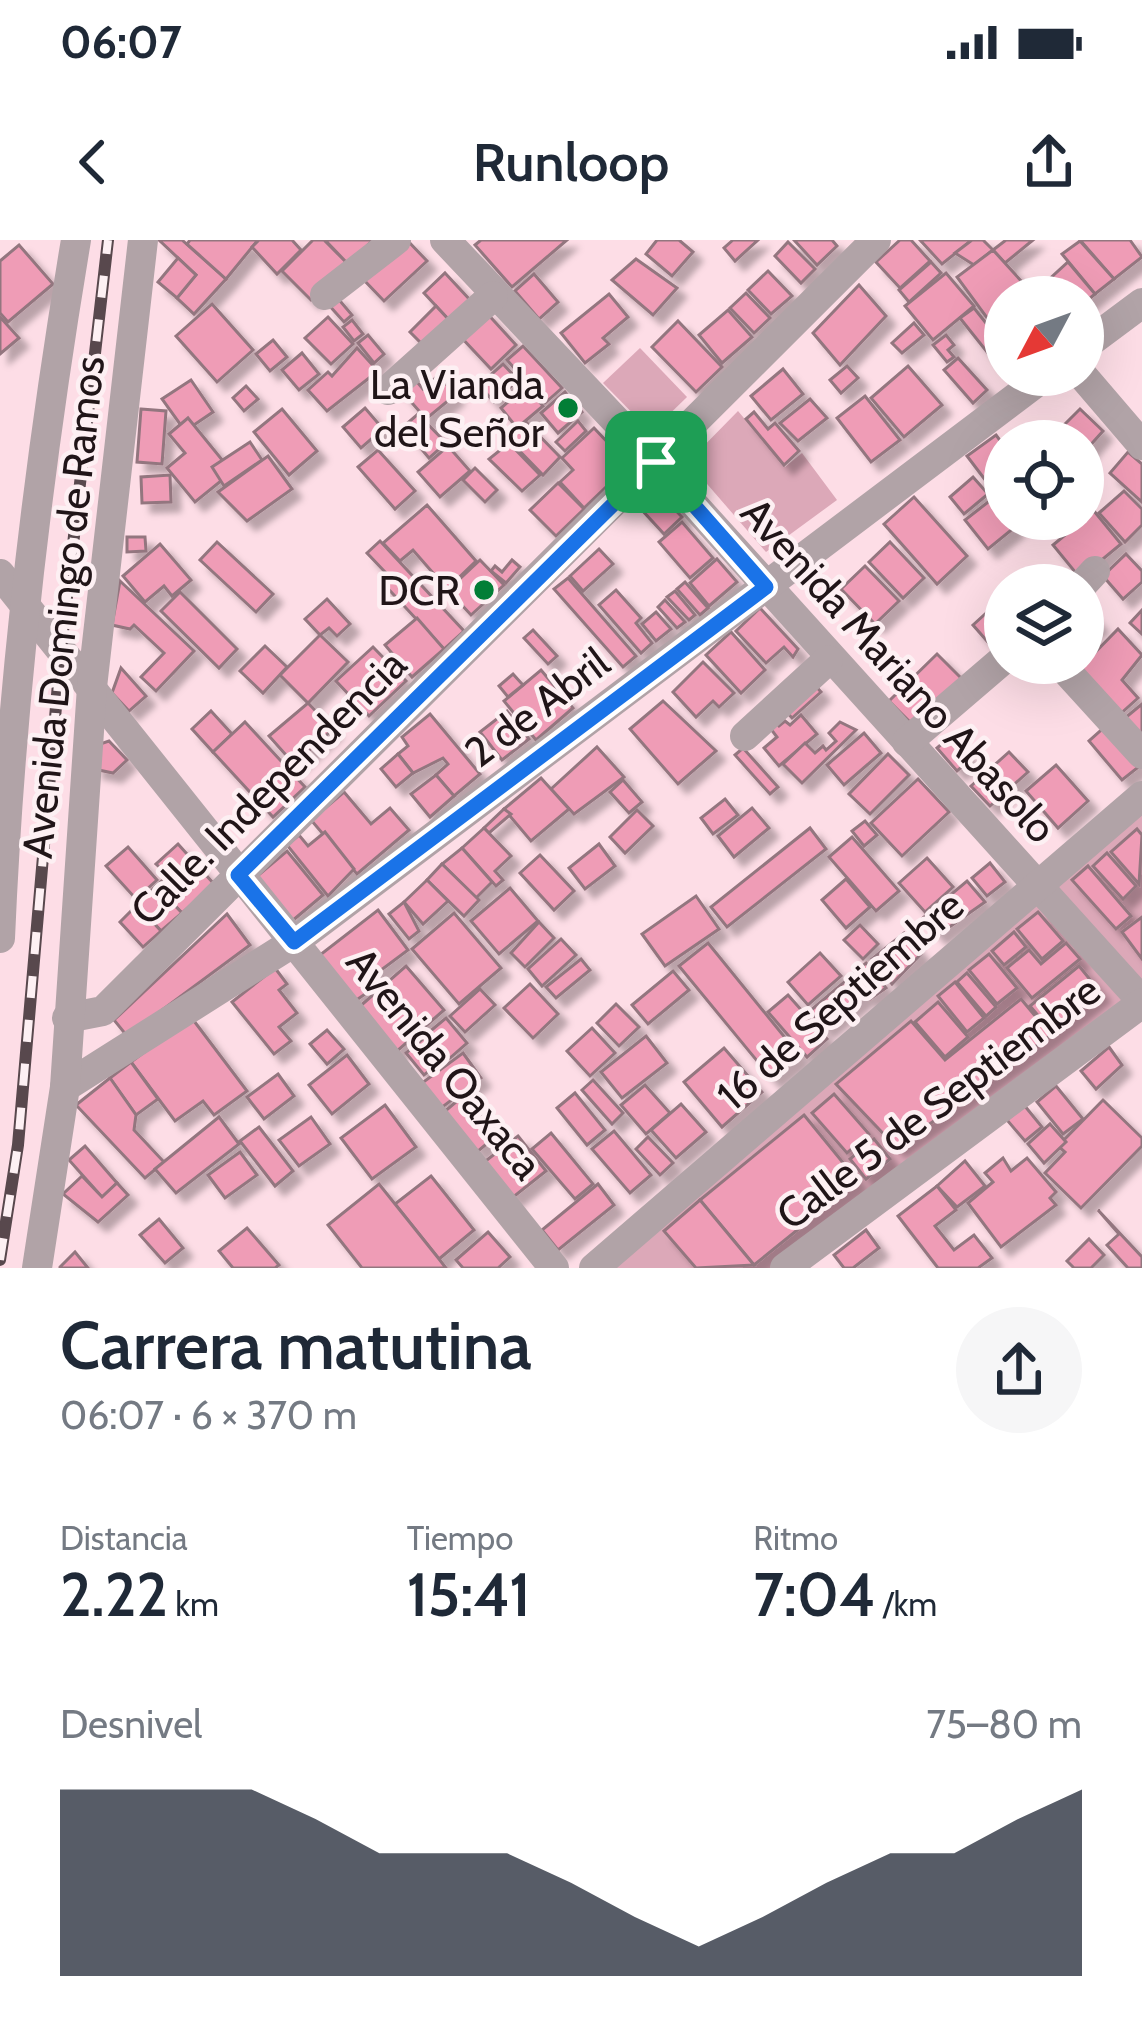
<!DOCTYPE html>
<html lang="es">
<meta charset="utf-8">
<style>
:root{--surface:#fff;--page:#f6f6f7;--text:#1f2937;--muted:#747a83;--accent:#111827}
body{margin:0;font-family:Cabin,sans-serif;background:var(--page);color:var(--text);height:100vh;display:flex;flex-direction:column;font-size:45px;white-space:nowrap}
*{box-sizing:border-box;margin:0}
p{font-size:39px;color:var(--muted)}
.icon{flex:none;width:66px;height:66px;fill:none;stroke:currentColor;stroke-width:2;stroke-linecap:round;stroke-linejoin:round}
.map{position:relative;height:1028px;overflow:hidden}
.details{display:flex;flex-direction:column;background:var(--surface);flex:1}
.details>*{flex:none}
.needle{width:78px;rotate:229deg}
.fabs{position:absolute;left:984px;top:36px;display:grid;gap:24px}
.fabs a{display:grid;place-items:center;width:120px;height:120px;border-radius:50%;background:var(--surface);box-shadow:0 12px 48px #0002;font-size:60px}
.pin{position:absolute;display:grid;place-items:center;width:102px;height:102px;color:#fff;margin:-51px;border-radius:24px;box-shadow:0 6px 18px #0006}
.round{display:grid;place-items:center;flex:none;width:126px;height:126px;border-radius:63px;background:var(--page)}
.headline{display:flex;align-items:center;justify-content:space-between;height:204px;padding:0 60px}
h1{font-size:66px;font-weight:600;line-height:90px}
.metrics{display:grid;grid-template-columns:repeat(3,1fr);gap:18px;height:204px;padding:12px 60px}
.metrics div{display:grid;align-content:center}
.metrics b{font-size:60px;font-weight:600}
.metrics small{font-size:33px;font-weight:400}
.metrics p{font-size:33px}
.chart{height:336px;padding:24px 60px}
.chart p{display:flex;justify-content:space-between}
.chart svg{width:100%;height:216px;margin-top:12px;fill:var(--accent);opacity:.7}
.status{display:flex;justify-content:space-between;align-items:center;height:84px;padding:0 60px;background:var(--surface);direction:ltr}
.status svg{height:33px;fill:currentColor}
header{display:flex;justify-content:space-between;align-items:center;height:156px;padding:0 60px;background:var(--surface);font-size:54px;font-weight:600}
.map>svg:first-child{display:block}
</style>
<div class="status"><b>06:07</b><svg viewBox="0 0 49 12"><path d="M0 12V9h3v3zM5 12V6h3v6zM10 12V3h3v9zM15 12V0h3v12zM26 1h20v11H26zM47 4h2v5h-2z"/></svg></div>
<header><svg class="icon" aria-label="back" viewBox="0 0 24 24"><path d="M15 5l-7 7 7 7"/></svg>Runloop<svg class="icon" aria-label="share" viewBox="0 0 24 24"><path d="M12 15V3M7 8l5-5 5 5M5 13v7h14v-7"/></svg></header>
<div class="map">
<svg width="1142" height="1028" viewBox="0 0 1142 1028">
<defs>
<filter id="shadow"><feDropShadow dx="9" dy="9" stdDeviation="3" flood-color="#0004"/></filter>
</defs>
<rect width="100%" height="100%" fill="#fddde6"/>
<g fill="#dca8b8">
<path d="M640 108 687 157 651 192 603 143Z"/>
<path d="M738 171 785 227 802 213 837 260 766 312 688 222Z"/>
<path d="M1142 556V764L788 1028H594Z"/>
</g>
<g fill="#ef9cb6" stroke="#93767f" stroke-width="3" filter="url(#shadow)">
<path d="M159 0H182L226 39 194 74 177 58 196 35Z"/>
<path d="M190 0H258L226 39 187 4Z"/>
<path d="M259 0H292L301 10 277 34 252 7Z"/>
<path d="M313 0H324L348 24 311 60 282 31Z"/>
<path d="M325 0H373L348 24Z"/>
<path d="M407 0 427 21 384 61 362 38Z"/>
<path d="M481 0H567L512 47 475 5Z"/>
<path d="M657 0H679L693 12 672 36 646 14Z"/>
<path d="M733 0H758L735 21 724 8Z"/>
<path d="M794 0H832L837 6 817 25Z"/>
<path d="M900 0H911L930 21 900 48 876 22Z"/>
<path d="M920 0H972L942 24Z"/>
<path d="M972 0H983L993 10 974 25 955 13Z"/>
<path d="M1033 0 1005 23 993 10 1006 0Z"/>
<path d="M1130 0 1142 17 1114 39 1080 0Z"/>
<path d="M1080 1 1114 39 1095 54 1062 14Z"/>
<path d="M788 2 815 29 801 43 775 16Z"/>
<path d="M19 5 53 44 8 82 0 73V21Z"/>
<path d="M993 10 1033 54 1005 57V77L993 86 957 37Z"/>
<path d="M178 18 196 35 177 58 158 42Z"/>
<path d="M636 19 677 48 653 75 612 40Z"/>
<path d="M931 22 941 33 909 62 899 50Z"/>
<path d="M1068 22 1095 54 1083 64V57H1036L1033 54Z"/>
<path d="M768 31 792 56 771 74 748 50Z"/>
<path d="M445 33 471 61 449 80 424 53Z"/>
<path d="M946 33 974 66 933 100 905 66Z"/>
<path d="M534 34 558 62 539 79 515 51Z"/>
<path d="M859 45 886 76 840 125 813 93Z"/>
<path d="M746 53 770 78 754 93 730 68Z"/>
<path d="M609 54 628 77 603 98 609 104 585 123 561 93Z"/>
<path d="M335 55 352 75 344 82 327 63Z"/>
<path d="M212 64 253 110 217 142 176 96Z"/>
<path d="M436 66 449 80 424 106 410 92Z"/>
<path d="M974 68 1005 107 995 122 960 78Z"/>
<path d="M484 70 516 105 491 129 459 95Z"/>
<path d="M728 70 752 97 722 123 699 95Z"/>
<path d="M0 77 19 98 0 114Z"/>
<path d="M328 77 353 104 331 124 305 98Z"/>
<path d="M1005 77V100L993 86Z"/>
<path d="M352 80 363 94 354 101 343 87Z"/>
<path d="M678 81 722 127 696 152 652 107Z"/>
<path d="M914 83 924 95 902 113 892 103Z"/>
<path d="M368 95 384 114 374 123 358 103Z"/>
<path d="M946 95 954 105 948 110 954 117 947 122 933 105Z"/>
<path d="M273 100 287 117 270 131 256 114Z"/>
<path d="M523 106 562 148 545 163 507 120Z"/>
<path d="M357 108 378 131 327 171 308 150 328 132 332 136Z"/>
<path d="M302 113 319 134 299 150 282 130Z"/>
<path d="M958 118 987 150 973 163 944 130Z"/>
<path d="M503 124 518 140 494 162 479 145Z"/>
<path d="M847 126 858 138 841 153 830 140Z"/>
<path d="M908 126 942 165 904 197 871 158Z"/>
<path d="M783 129 803 154 771 180 751 156Z"/>
<path d="M439 135 455 155 426 179 399 148 413 137 423 149Z"/>
<path d="M191 140 213 172 185 191 162 159Z"/>
<path d="M246 146 258 159 244 171 233 158Z"/>
<path d="M526 146 543 166 517 188 501 168Z"/>
<path d="M565 152 582 172 558 193 541 173Z"/>
<path d="M865 156 900 200 871 222 837 178Z"/>
<path d="M810 159 827 178 798 201 780 183Z"/>
<path d="M365 168 383 189 361 208 343 187Z"/>
<path d="M141 169 166 171 162 224 137 222Z"/>
<path d="M282 169 317 211 289 235 254 192Z"/>
<path d="M1080 169 1103 191 1086 210 1083 201 1062 187Z"/>
<path d="M754 172 768 189 775 183 799 211 784 225 746 179Z"/>
<path d="M418 174 446 203 429 218 403 187Z"/>
<path d="M188 178 232 232 195 262 167 228 185 213 169 194Z"/>
<path d="M578 181 586 191 565 211 556 202Z"/>
<path d="M526 182 560 217 543 235 509 200Z"/>
<path d="M594 188 629 225 584 268 560 242 573 230 562 218Z"/>
<path d="M996 195 1005 207V266L967 216Z"/>
<path d="M250 202 262 220 224 246 212 227Z"/>
<path d="M509 203 540 235 522 251 489 219Z"/>
<path d="M448 206 470 231 440 257 418 232Z"/>
<path d="M378 210 415 251 395 269 358 227Z"/>
<path d="M1128 212 1142 224V262L1110 233Z"/>
<path d="M268 216 292 249 247 281 218 252Z"/>
<path d="M475 228 497 250 485 262 463 240Z"/>
<path d="M170 235 171 262 142 263 141 237Z"/>
<path d="M973 237 988 254 964 274 950 257Z"/>
<path d="M558 243 584 269 556 296 530 270Z"/>
<path d="M1124 251 1142 269V285L1125 302 1099 273Z"/>
<path d="M659 253 682 277 664 294 641 269Z"/>
<path d="M914 257 967 316 937 344 884 284Z"/>
<path d="M992 259 1015 287 988 309 965 280Z"/>
<path d="M427 265 476 321 447 349 413 310 400 321 383 303Z"/>
<path d="M1094 271 1121 304 1080 338 1053 305Z"/>
<path d="M682 282 713 318 690 338 659 302Z"/>
<path d="M127 297H145L146 311 127 312Z"/>
<path d="M380 301 464 391 444 409 380 340 386 333 367 313Z"/>
<path d="M217 302 273 354 256 372 200 320Z"/>
<path d="M890 302 924 338 903 358 869 322Z"/>
<path d="M160 304 191 340 172 356 164 346 145 362 123 336Z"/>
<path d="M599 309 613 324 583 351 570 336Z"/>
<path d="M1126 314 1142 331V342L1123 359 1103 336Z"/>
<path d="M717 319 737 342 709 366 690 343Z"/>
<path d="M480 320 504 345 471 375 448 350Z"/>
<path d="M512 320 520 327 506 343 491 331 495 326 502 332Z"/>
<path d="M865 326 899 361 875 384 841 349Z"/>
<path d="M568 338 636 416 623 427 554 349Z"/>
<path d="M120 341 194 411 156 451 141 437 164 413 134 385 130 389 112 385Z"/>
<path d="M685 342 708 368 700 375 677 349Z"/>
<path d="M616 350 641 378 636 383 652 403 641 413 599 365Z"/>
<path d="M675 351 695 375 689 380 667 357Z"/>
<path d="M180 352 237 409 219 428 161 371Z"/>
<path d="M1005 356V412L1000 416 973 385Z"/>
<path d="M327 359 350 384 337 396 329 388 320 395 305 379Z"/>
<path d="M665 360 685 382 677 388 658 367Z"/>
<path d="M1084 367 1099 384 1091 390 1083 381Z"/>
<path d="M760 368 798 409 793 417 784 407 766 423 736 391Z"/>
<path d="M1142 370V394L1130 383Z"/>
<path d="M656 372 671 389 656 401 642 384Z"/>
<path d="M417 378 444 409 412 437 385 405Z"/>
<path d="M1118 389 1142 415 1122 440 1138 458 1118 476 1075 433Z"/>
<path d="M533 390 557 416 548 424 524 398Z"/>
<path d="M731 392 765 430 741 453 706 415Z"/>
<path d="M320 395 348 422 308 463 280 435Z"/>
<path d="M1091 395 1098 402 1083 417V402Z"/>
<path d="M265 406 287 427 263 453 240 431Z"/>
<path d="M373 407 406 441 369 476 336 441Z"/>
<path d="M937 414 963 440 916 488 889 461Z"/>
<path d="M703 422 734 453 719 467 713 461 696 477 673 452Z"/>
<path d="M121 428 146 456 129 471 112 453Z"/>
<path d="M541 430 573 468 536 500 504 461Z"/>
<path d="M513 434 523 445 508 457 499 446Z"/>
<path d="M812 442 821 452 792 478 782 467Z"/>
<path d="M663 461 716 511 678 544 630 489Z"/>
<path d="M308 463 333 489 294 524 269 496Z"/>
<path d="M1142 464V510L1119 483Z"/>
<path d="M211 471 232 494 213 512 192 489Z"/>
<path d="M507 471 529 499 502 520 480 492Z"/>
<path d="M430 474 480 534 454 556 436 535 448 524 443 518 413 533 398 514 408 506 402 497Z"/>
<path d="M801 475 817 494 779 526 764 508 777 497 767 484 771 477 779 486 785 481 790 485Z"/>
<path d="M245 482 305 547 273 577 213 512Z"/>
<path d="M840 482 856 490 802 543 783 524 805 503 815 513 823 506 826 510 836 501 829 493Z"/>
<path d="M1107 485 1141 525 1122 540 1089 501Z"/>
<path d="M864 493 881 513 844 545 827 525Z"/>
<path d="M951 496 971 519 957 531 937 508Z"/>
<path d="M109 501 127 520 113 533 94 529 97 505Z"/>
<path d="M597 507 624 537 574 574 551 549Z"/>
<path d="M743 508 778 547 770 554 735 515Z"/>
<path d="M1009 512 1028 532 990 566 971 546Z"/>
<path d="M398 514 413 533 396 547 381 529Z"/>
<path d="M888 514 909 535 870 574 849 554Z"/>
<path d="M1056 525 1088 561 1058 588 1026 551Z"/>
<path d="M436 535 454 556 430 577 411 554Z"/>
<path d="M541 538 569 569 531 601 504 569Z"/>
<path d="M918 539 949 572 902 616 871 583Z"/>
<path d="M623 540 642 562 629 573 610 552Z"/>
<path d="M344 552 371 584 390 568 409 590 357 634 311 580Z"/>
<path d="M725 559 738 575 713 594 701 578Z"/>
<path d="M752 568 769 588 734 617 718 596Z"/>
<path d="M504 569 511 574 489 593 484 588Z"/>
<path d="M637 570 653 586 625 613 610 597Z"/>
<path d="M865 581 877 595 864 606 852 591Z"/>
<path d="M484 588 511 616 495 631 503 640 496 646 462 608Z"/>
<path d="M810 588 826 609 727 687 711 667Z"/>
<path d="M1137 589 1142 595 1139 644 1111 612Z"/>
<path d="M325 592 354 629 328 656 287 605 299 595 308 606Z"/>
<path d="M852 597 899 651 876 671 829 617Z"/>
<path d="M178 604 214 644 182 673 156 646 168 635 156 624Z"/>
<path d="M599 604 615 626 585 649 569 628Z"/>
<path d="M128 607 157 640 136 659 106 626Z"/>
<path d="M462 608 492 642 476 658 442 624Z"/>
<path d="M287 611 323 655 292 681 256 637Z"/>
<path d="M1107 613 1136 646 1123 659 1093 626Z"/>
<path d="M540 615 574 651 554 670 520 633Z"/>
<path d="M927 618 953 647 925 672 899 643Z"/>
<path d="M990 623 1005 642 987 656 972 638Z"/>
<path d="M442 624 479 660 464 676 427 640Z"/>
<path d="M1088 626 1131 676 1116 689 1072 640Z"/>
<path d="M846 639 870 667 846 688 822 660Z"/>
<path d="M427 640 448 661 423 684 404 662Z"/>
<path d="M967 641 985 662 938 695 923 678Z"/>
<path d="M156 646 182 673 161 691 137 665Z"/>
<path d="M510 648 538 681 499 714 471 681Z"/>
<path d="M696 656 719 689 665 726 642 694Z"/>
<path d="M404 662 419 691 409 699 389 674Z"/>
<path d="M137 665 161 691 143 707 120 682Z"/>
<path d="M378 670 408 710 365 742 371 750 355 761 320 715Z"/>
<path d="M1038 672 1063 701 1042 719 1017 689Z"/>
<path d="M454 673 501 728 459 764 412 709Z"/>
<path d="M227 674 250 705 127 796 114 780Z"/>
<path d="M1142 677V719L1122 692Z"/>
<path d="M539 682 554 698 525 727 511 713Z"/>
<path d="M860 685 878 704 863 719 844 700Z"/>
<path d="M1014 692 1026 707 1004 725 992 711Z"/>
<path d="M904 693 921 714 892 744 872 719Z"/>
<path d="M561 699 576 715 542 746 528 729Z"/>
<path d="M708 703 800 816 772 839 679 726Z"/>
<path d="M1066 703 1080 719 1032 758 1007 728 1029 710 1041 724Z"/>
<path d="M820 713 841 736 808 765 788 742Z"/>
<path d="M989 714 1017 748 997 764 969 730Z"/>
<path d="M581 719 590 730 556 758 546 747Z"/>
<path d="M866 723 886 748 870 759 851 735Z"/>
<path d="M406 726 444 770 396 812 358 768Z"/>
<path d="M1079 726 1101 753 1053 793 1030 766Z"/>
<path d="M275 728 287 744 279 750 297 773 279 787 291 801 274 814 232 762Z"/>
<path d="M673 731 689 750 648 784 632 765Z"/>
<path d="M967 733 996 767 986 776 957 742Z"/>
<path d="M849 738 864 756 825 789 810 771Z"/>
<path d="M955 742 984 778 967 792 938 756Z"/>
<path d="M530 744 558 774 533 798 504 768Z"/>
<path d="M480 749 495 765 465 792 450 776Z"/>
<path d="M788 755 827 799 807 817 768 772Z"/>
<path d="M1021 759 1051 795 897 908 836 844 911 781 945 820Z"/>
<path d="M938 762 968 797 945 817 915 782Z"/>
<path d="M616 764 639 787 619 806 597 783Z"/>
<path d="M191 777 247 851 214 875 203 861 175 881 131 822Z"/>
<path d="M446 778 467 803 450 818 428 793Z"/>
<path d="M592 788 615 813 590 836 567 811Z"/>
<path d="M327 790 344 809 327 824 310 804Z"/>
<path d="M646 796 667 823 622 858 601 832Z"/>
<path d="M425 797 443 820 424 835 406 813Z"/>
<path d="M1109 807 1122 825 1096 849 1081 831Z"/>
<path d="M724 808 762 852 722 887 684 842Z"/>
<path d="M463 813 481 838 441 868 422 843Z"/>
<path d="M347 815 369 844 332 874 309 845Z"/>
<path d="M131 822 158 859 136 875 110 838Z"/>
<path d="M278 834 294 856 264 879 247 857Z"/>
<path d="M110 838 136 875 134 890 164 922 145 938 76 865Z"/>
<path d="M593 840 623 873 612 884 582 850Z"/>
<path d="M645 845 670 873 646 894 621 865Z"/>
<path d="M1056 846 1083 879 1063 894 1037 862Z"/>
<path d="M575 853 605 890 587 905 557 868Z"/>
<path d="M834 854 869 894 847 913 812 873Z"/>
<path d="M463 856 496 896 477 912 444 872Z"/>
<path d="M1103 860 1142 898V906L1081 968 1045 933 1065 912 1058 906Z"/>
<path d="M681 864 706 892 676 918 651 890Z"/>
<path d="M385 865 416 907 372 939 341 898Z"/>
<path d="M1024 865 1042 887 1025 901 1007 880Z"/>
<path d="M804 875 858 941 754 1025 700 960Z"/>
<path d="M219 877 239 904 176 953 155 929Z"/>
<path d="M311 877 330 904 299 926 279 900Z"/>
<path d="M1050 884 1066 902 1044 923 1028 904Z"/>
<path d="M259 887 293 931 275 946 240 901Z"/>
<path d="M614 891 651 935 630 953 592 909Z"/>
<path d="M551 893 593 944 575 959 532 909Z"/>
<path d="M518 896 546 931 512 958 483 923Z"/>
<path d="M648 897 673 923 660 935 636 909Z"/>
<path d="M874 899 890 919 866 939 850 919Z"/>
<path d="M85 906 117 943 102 957 69 920Z"/>
<path d="M240 912 257 935 225 958 208 935Z"/>
<path d="M1003 918 1011 931 1027 918 1056 952 1050 958 1056 965 1001 1007 968 963 993 942 985 933Z"/>
<path d="M965 921 985 946 957 967 937 946Z"/>
<path d="M82 936 102 957 117 943 128 955 98 982 63 954Z"/>
<path d="M431 936 474 990 439 1019 395 964Z"/>
<path d="M379 944 439 1019 446 1028H362L328 985Z"/>
<path d="M598 944 614 965 558 1010 542 990Z"/>
<path d="M937 946 956 970 935 986 954 1010 974 995 992 1018 978 1028H938L898 976Z"/>
<path d="M700 960 754 1025 696 1028 664 991Z"/>
<path d="M1098 970 1142 1017V1028H1128L1107 1005 1119 994Z"/>
<path d="M159 979 183 1008 165 1023 140 995Z"/>
<path d="M247 988 279 1025 275 1028H233L219 1011Z"/>
<path d="M866 990 879 1008 853 1028H844L834 1015Z"/>
<path d="M488 992 510 1017 498 1028H463L456 1020Z"/>
<path d="M1089 999 1104 1015 1091 1028H1074L1067 1021Z"/>
<path d="M75 1012 88 1028H60V1027Z"/>
</g>
<g fill="none" stroke-linecap="round" stroke-linejoin="round">
<g stroke="#b1a3a7" stroke-width="30">
<path d="M445 0 655 222 1142 761"/>
<path d="M325 55 396 0"/>
<path d="M1083 107 1142 63"/>
<path d="M1082 135 1142 205"/>
<path d="M388 150 493 56"/>
<path d="M0 334 554 1028"/>
<path d="M1082 345 1095 331"/>
<path d="M1059 423 1142 514"/>
<path d="M745 496 828 420"/>
<path d="M907 502 1005 418"/>
<path d="M0 698C10 464 37 232 76 0"/>
<path d="M67 778 103 771 876 0"/>
<path d="M65 847 294 702 1046 135"/>
<path d="M37 1028 65 847 92 447 143 0"/>
<path d="M594 1028 1142 556"/>
<path d="M785 1028 1142 763"/>
</g>
<g stroke="#58484d" stroke-width="12">
<path id="rail" d="M0 1020 18 905 61 409 108 0"/>
</g>
<use href="#rail" stroke="#fdf0f3" stroke-width="8" stroke-dasharray="22" stroke-linecap="butt"/>
</g>
<g fill="none" stroke-linecap="round" stroke-linejoin="round">
<g stroke="#fff" stroke-width="24">
<path id="route" d="M656 222 766 347 294 702 238 635Z"/>
</g>
<use href="#route" stroke="#1a73e8" stroke-width="15"/>
</g>
<g fill="#027e36" stroke="#fdf0f3" stroke-width="4.5">
<circle cx="568" cy="168" r="12"/>
<circle cx="484" cy="350" r="12"/>
</g>
<g text-anchor="middle" stroke-width="9" stroke-linejoin="round" paint-order="stroke">
<g font-size="42" fill="#201518" stroke="#fdf0f3" text-anchor="end">
<text x="544" y="159">La Vianda<tspan x="544" dy="48">del Señor</tspan></text>
<text x="460" y="365">DCR</text>
</g>
<g font-size="42" fill="#201518" stroke="#fdf0f3">
<text transform="translate(63 367) rotate(-84)" y="15">Avenida Domingo de Ramos</text>
<text transform="translate(899 430) rotate(48)" y="15">Avenida Mariano Abasolo</text>
<text transform="translate(537 467) rotate(-37)" y="15">2 de Abril</text>
<text transform="translate(268 547) rotate(-45)" y="15">Calle. Independencia</text>
<text transform="translate(840 760) rotate(-41)" y="15">16 de Septiembre</text>
<text transform="translate(445 823) rotate(51)" y="15">Avenida Oaxaca</text>
<text transform="translate(938 862) rotate(-37)" y="15">Calle 5 de Septiembre</text>
</g>
</g>
</svg>
<div class="fabs">
<a><svg class="needle" viewBox="-14 -14 28 28"><path d="M0-13l5 13h-10z" fill="#e53935"/><path d="M0 13l5-13h-10z" fill="#747a83"/></svg></a>
<a><svg class="icon" aria-label="locate" viewBox="0 0 24 24"><circle cx="12" cy="12" r="6"/><path d="M12 2v4M12 18v4M2 12h4M18 12h4"/></svg></a>
<a><svg class="icon" aria-label="layers" viewBox="0 0 24 24"><path d="M12 4l9 5-9 5-9-5zM3 14l9 5 9-5"/></svg></a>
</div>
<div class="pin" style="left:656px;top:222px;background:#1e9e55"><svg class="icon" aria-label="arrive" viewBox="0 0 24 24"><path d="M6 21V4h12l-3 4 3 4H6"/></svg></div>
</div>
<section class="details">
<div class="headline"><div><h1>Carrera matutina</h1><p>06:07 · 6 × 370 m</p></div><a class="round"><svg class="icon" aria-label="share" viewBox="0 0 24 24"><path d="M12 15V3M7 8l5-5 5 5M5 13v7h14v-7"/></svg></a></div>
<div class="metrics">
<div><p>Distancia</p><b>2.22<small> km</small></b></div>
<div><p>Tiempo</p><b>15:41</b></div>
<div><p>Ritmo</p><b>7:04<small> /km</small></b></div>
</div>
<div class="chart"><p><span>Desnivel</span>75–80 m</p>
<svg viewBox="0 0 160 44" preserveAspectRatio="none"><path d="M0 44V6L10 6L20 6L30 6L40 12L50 19L60 19L70 19L80 25L90 32L100 38L110 32L120 25L130 19L140 19L150 12L160 6V44z"/></svg>
</div>
</section>
